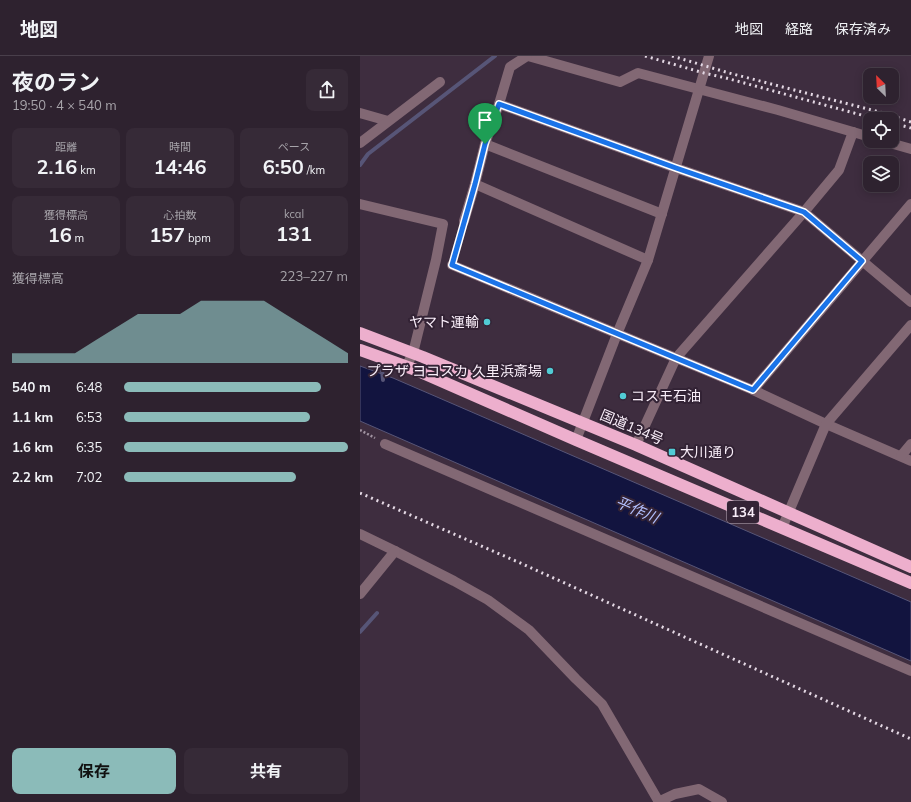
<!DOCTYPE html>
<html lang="ja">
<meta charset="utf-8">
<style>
:root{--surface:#2e222f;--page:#362a37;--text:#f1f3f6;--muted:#a7a4aa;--line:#493f4b;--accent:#8bbbb9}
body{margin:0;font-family:Mulish,"Noto Sans JP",sans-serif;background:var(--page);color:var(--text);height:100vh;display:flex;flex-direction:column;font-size:15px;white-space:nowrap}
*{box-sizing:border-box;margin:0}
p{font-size:13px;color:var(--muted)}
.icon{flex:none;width:22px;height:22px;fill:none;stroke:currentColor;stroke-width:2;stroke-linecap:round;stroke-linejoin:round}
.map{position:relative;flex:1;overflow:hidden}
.sheet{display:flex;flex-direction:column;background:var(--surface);width:360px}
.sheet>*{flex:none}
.needle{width:26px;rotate:336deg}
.buttons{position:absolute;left:503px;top:12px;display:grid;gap:8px}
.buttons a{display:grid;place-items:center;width:36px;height:36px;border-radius:8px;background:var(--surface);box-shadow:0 2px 10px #0003,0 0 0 1px var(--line);font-size:20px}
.pin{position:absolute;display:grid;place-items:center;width:34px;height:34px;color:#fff;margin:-41px -17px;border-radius:50% 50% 50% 0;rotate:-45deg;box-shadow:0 0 4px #0007}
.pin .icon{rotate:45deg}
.round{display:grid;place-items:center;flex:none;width:42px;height:42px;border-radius:8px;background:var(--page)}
.summary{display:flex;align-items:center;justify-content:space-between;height:68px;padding:0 12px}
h1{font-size:22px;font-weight:700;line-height:30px}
.metrics{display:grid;grid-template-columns:repeat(3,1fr);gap:6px;height:68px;padding:4px 12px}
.metrics div{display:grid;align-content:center;border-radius:8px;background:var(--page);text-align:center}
.metrics b{font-size:20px;font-weight:700}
.metrics small{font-size:11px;font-weight:400}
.metrics p{font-size:11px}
.chart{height:112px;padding:8px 12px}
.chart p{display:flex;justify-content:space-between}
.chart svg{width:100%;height:72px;margin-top:4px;fill:var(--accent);opacity:.7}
.action{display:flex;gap:8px;margin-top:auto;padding:8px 12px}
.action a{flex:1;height:46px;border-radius:8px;background:var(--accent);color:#111;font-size:16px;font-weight:700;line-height:46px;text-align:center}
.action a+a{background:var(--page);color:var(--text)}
ul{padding:0 12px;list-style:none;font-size:13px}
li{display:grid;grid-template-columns:64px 48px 1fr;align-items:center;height:30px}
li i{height:10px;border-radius:5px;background:var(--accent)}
header{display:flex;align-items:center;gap:24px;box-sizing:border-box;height:56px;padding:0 20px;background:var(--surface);border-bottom:1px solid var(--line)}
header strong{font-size:19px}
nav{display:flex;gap:22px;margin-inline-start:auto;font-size:14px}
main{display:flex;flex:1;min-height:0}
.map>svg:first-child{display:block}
</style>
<header>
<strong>地図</strong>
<nav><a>地図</a><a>経路</a><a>保存済み</a></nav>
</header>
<main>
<section class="sheet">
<div class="summary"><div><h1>夜のラン</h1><p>19:50 · 4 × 540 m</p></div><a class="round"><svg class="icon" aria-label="share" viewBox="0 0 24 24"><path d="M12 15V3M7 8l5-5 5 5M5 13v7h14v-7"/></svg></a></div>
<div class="metrics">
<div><p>距離</p><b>2.16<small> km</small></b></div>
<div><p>時間</p><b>14:46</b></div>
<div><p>ペース</p><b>6:50<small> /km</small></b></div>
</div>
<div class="metrics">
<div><p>獲得標高</p><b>16<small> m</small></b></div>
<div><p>心拍数</p><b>157<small> bpm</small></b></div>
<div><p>kcal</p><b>131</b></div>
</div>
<div class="chart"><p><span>獲得標高</span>223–227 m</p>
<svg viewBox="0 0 160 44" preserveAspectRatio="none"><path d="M0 44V38L10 38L20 38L30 38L40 30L50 22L60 14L70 14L80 14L90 6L100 6L110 6L120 6L130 14L140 22L150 30L160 38V44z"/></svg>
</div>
<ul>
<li><b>540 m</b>6:48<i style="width:88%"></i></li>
<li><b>1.1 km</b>6:53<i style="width:83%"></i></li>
<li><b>1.6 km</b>6:35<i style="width:100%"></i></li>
<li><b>2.2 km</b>7:02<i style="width:77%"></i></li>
</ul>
<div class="action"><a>保存</a><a>共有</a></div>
</section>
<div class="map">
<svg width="551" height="746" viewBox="0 0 551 746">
<rect width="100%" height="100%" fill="#3e2d3f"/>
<path fill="#12143f" stroke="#575577" d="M0 310 33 322 551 546V605L0 365Z"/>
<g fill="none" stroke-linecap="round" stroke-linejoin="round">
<g stroke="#575577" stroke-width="4">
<path d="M0 109 8 98 135 0"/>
<path d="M22 314 23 324"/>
<path d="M0 576 17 557"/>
</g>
<g stroke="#a193a1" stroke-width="2.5" stroke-dasharray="2 2" stroke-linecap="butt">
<path d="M95 199 102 175"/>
<path d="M0 374 15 382"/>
</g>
<g stroke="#826874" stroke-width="10">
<path d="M168 0 260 26 278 17 418 54 510 81"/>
<path d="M139 48 316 112 444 156 551 246"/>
<path d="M0 57 28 65"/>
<path d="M523 85 551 93"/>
<path d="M0 87 80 26"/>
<path d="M125 88 302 158"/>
<path d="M115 128 288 204"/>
<path d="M0 148 83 168 76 204 53 297 46 311"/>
<path d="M104 165 115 128 125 88 139 48 150 11 167 0"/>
<path d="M92 209 393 334 466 368 551 405"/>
<path d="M393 334 551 148"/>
<path d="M216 384 257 278 288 204 349 0"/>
<path d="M25 388 551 615"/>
<path d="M276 389 316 302 444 156 479 114 493 76"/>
<path d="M541 400 551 388"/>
<path d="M422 472 466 368 551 269"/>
<path d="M0 478 35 495 94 525 128 544 169 574 216 623 242 648 299 746"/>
<path d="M0 538 35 495"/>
<path d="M298 746 315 738 339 733 362 746"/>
</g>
<g stroke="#edafcd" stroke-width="12">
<path d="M0 277 63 301 276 389 551 511"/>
<path d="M0 294 56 314 216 384 551 527"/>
</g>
<g stroke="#e4d8e4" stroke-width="3" stroke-dasharray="2 4" stroke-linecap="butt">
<path d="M285 0 344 17 366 22 516 63"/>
<path d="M312 0 369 17 527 58 551 66"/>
<path d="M532 67 551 72"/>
<path d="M0 437 158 506 551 683"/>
</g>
</g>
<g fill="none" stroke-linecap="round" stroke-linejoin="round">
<g stroke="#fff" stroke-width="8">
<path id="route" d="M139 48 316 112 444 156 502 205 393 334 92 209 115 128 125 88Z"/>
</g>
<use href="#route" stroke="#1a73e8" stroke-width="5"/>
</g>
<g fill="#51ccd5" stroke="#332335" stroke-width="1.5">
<circle cx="127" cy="266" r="4"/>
<circle cx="190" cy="315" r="4"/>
<circle cx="263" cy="340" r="4"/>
<rect x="308" y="392" width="8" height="8" rx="2"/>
</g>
<g text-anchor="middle" stroke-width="4" stroke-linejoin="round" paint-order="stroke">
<rect fill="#332335" stroke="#beb1be" stroke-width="1" x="367" y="445" width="32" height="22" rx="3"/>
<g font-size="13" font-weight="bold" fill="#f9eef9">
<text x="383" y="461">134</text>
</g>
<g font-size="14" fill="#f9eef9" stroke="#332335" text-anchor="end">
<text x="119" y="271">ヤマト運輸</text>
<text x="182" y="320">プラザ ヨコスカ 久里浜斎場</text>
<text x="271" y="345" text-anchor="start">コスモ石油</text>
<text x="320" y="401" text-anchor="start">大川通り</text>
</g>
<g font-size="14" fill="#f9eef9" stroke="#332335">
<text transform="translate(272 371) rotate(23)" y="5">国道134号</text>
</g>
<g font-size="15" font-style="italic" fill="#b2bffd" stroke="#332335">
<text transform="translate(277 454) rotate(23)" y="5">平作川</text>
</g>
</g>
</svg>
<div class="buttons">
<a><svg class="needle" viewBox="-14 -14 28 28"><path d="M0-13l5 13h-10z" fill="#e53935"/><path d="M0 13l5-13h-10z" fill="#a7a4aa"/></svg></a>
<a><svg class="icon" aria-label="locate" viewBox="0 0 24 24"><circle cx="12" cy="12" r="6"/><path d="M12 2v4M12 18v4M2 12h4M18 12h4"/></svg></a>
<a><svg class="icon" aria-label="layers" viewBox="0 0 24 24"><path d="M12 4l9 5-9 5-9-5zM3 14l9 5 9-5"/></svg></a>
</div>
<div class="pin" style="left:125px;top:88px;background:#1e9e55"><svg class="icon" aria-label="arrive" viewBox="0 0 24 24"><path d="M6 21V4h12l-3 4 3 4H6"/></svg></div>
</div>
</main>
